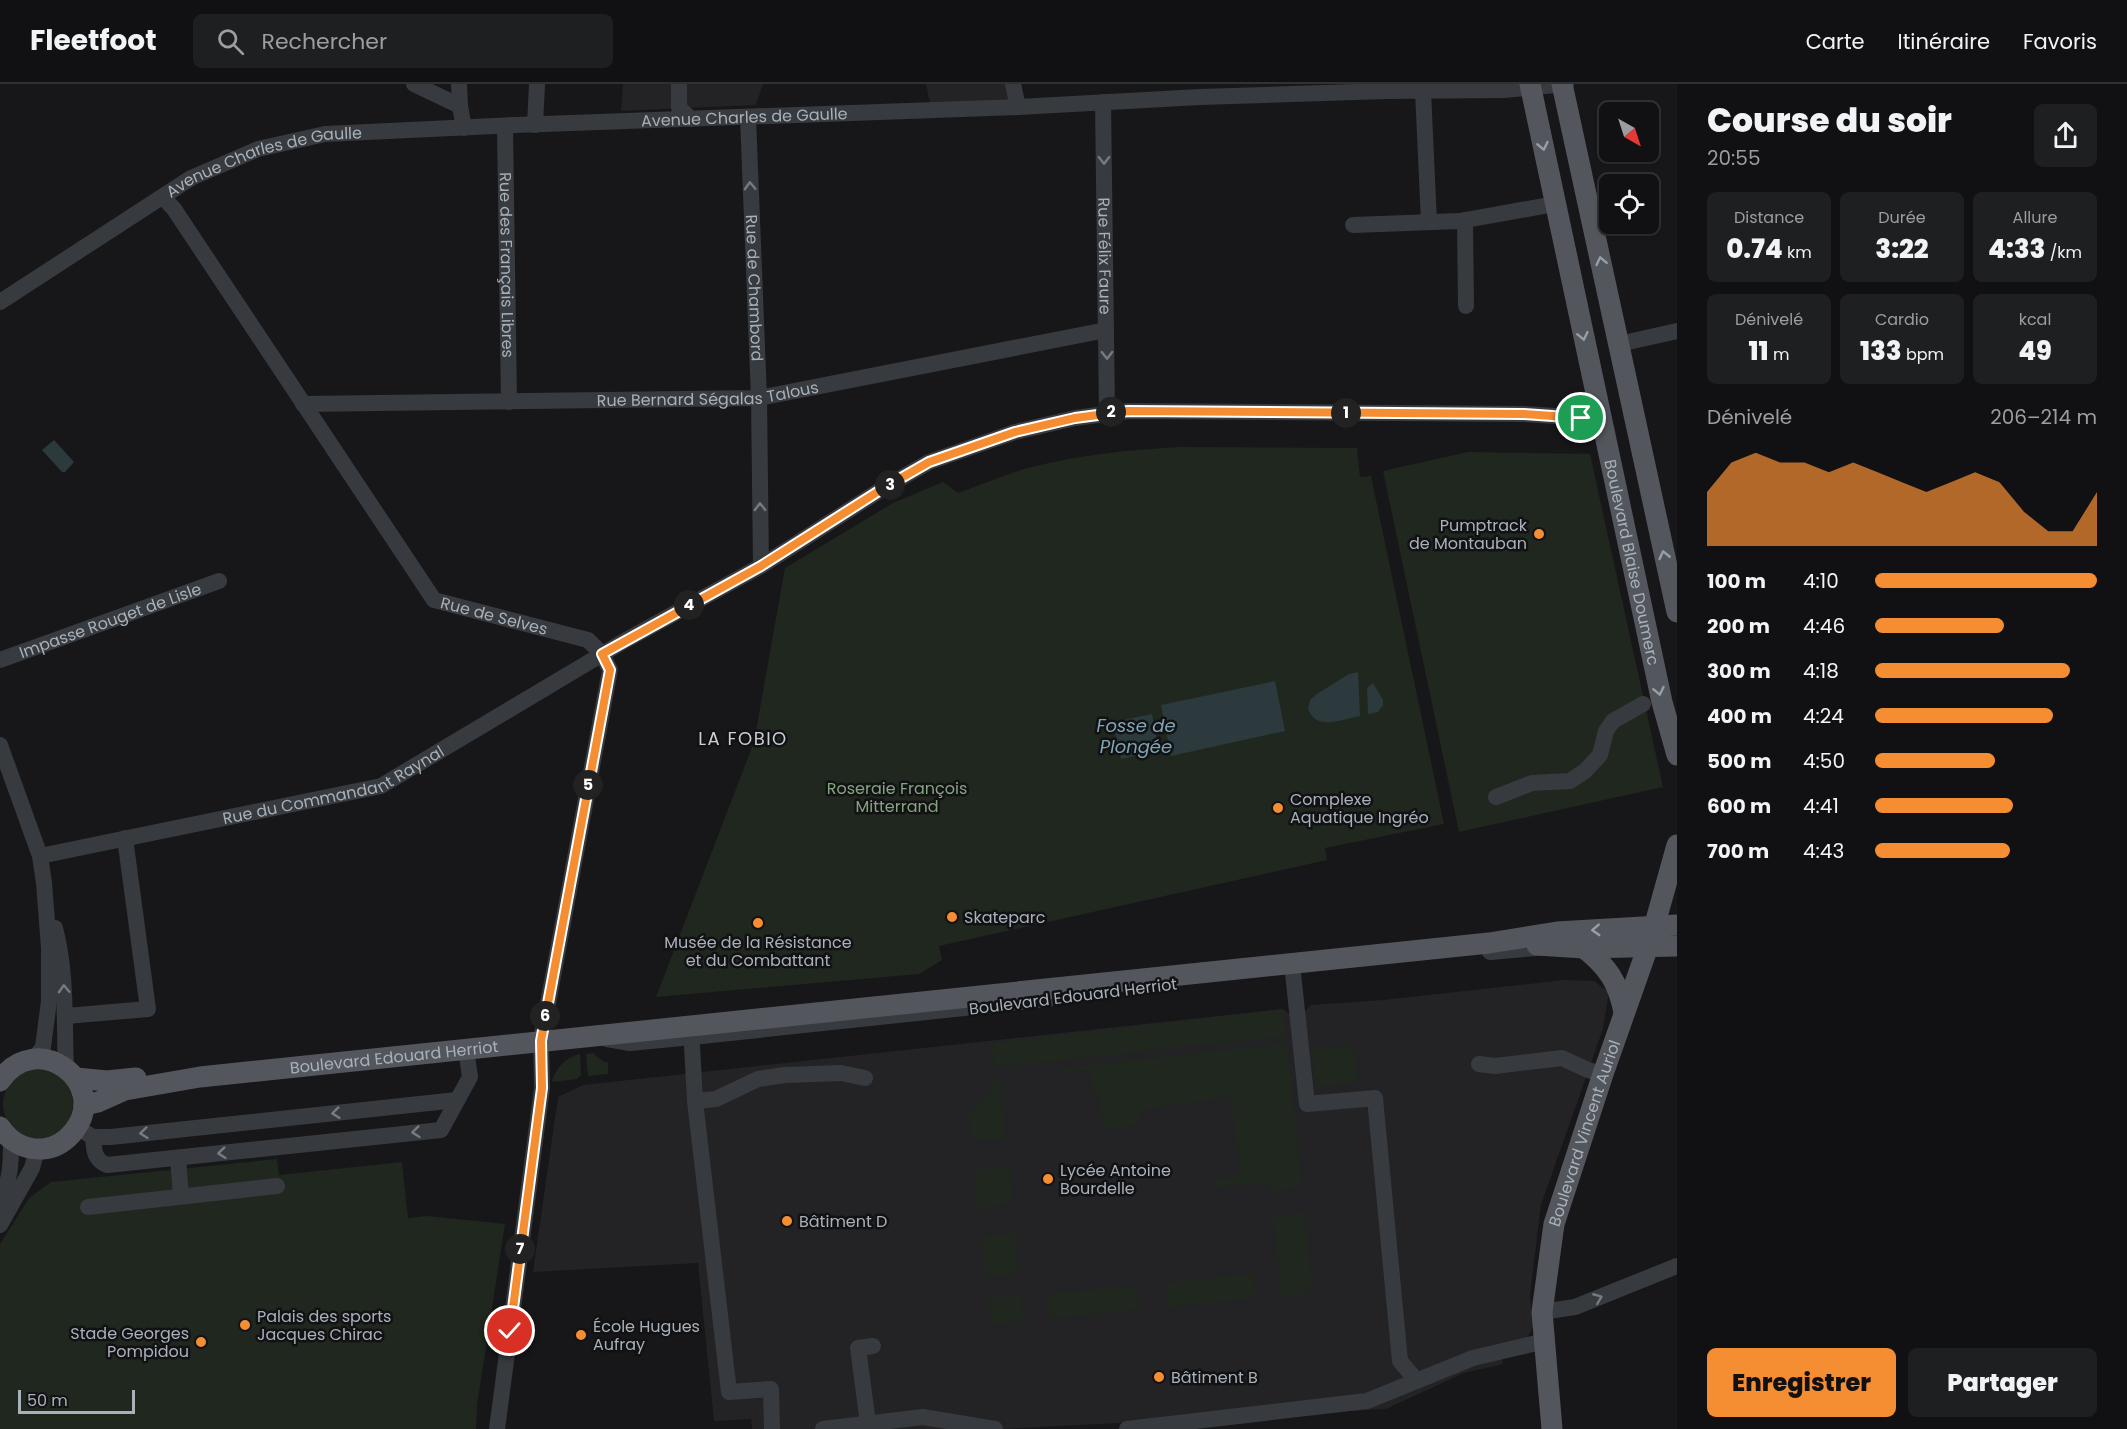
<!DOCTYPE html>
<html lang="fr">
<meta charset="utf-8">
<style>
:root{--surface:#111113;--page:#1e1f21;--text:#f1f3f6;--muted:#9c9da0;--line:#303133;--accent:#f58e33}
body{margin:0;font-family:Poppins,sans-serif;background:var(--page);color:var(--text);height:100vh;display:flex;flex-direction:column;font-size:22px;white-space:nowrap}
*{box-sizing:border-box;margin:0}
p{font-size:20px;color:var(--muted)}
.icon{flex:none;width:33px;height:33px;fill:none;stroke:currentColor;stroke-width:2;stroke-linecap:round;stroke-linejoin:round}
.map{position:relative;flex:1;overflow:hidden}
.details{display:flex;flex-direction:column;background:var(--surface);width:450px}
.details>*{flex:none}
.needle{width:39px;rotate:141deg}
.controls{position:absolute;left:1599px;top:18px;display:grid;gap:12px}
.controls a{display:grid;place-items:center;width:60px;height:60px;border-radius:9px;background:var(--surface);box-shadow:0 2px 4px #0004,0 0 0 2px var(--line);font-size:30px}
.scale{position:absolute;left:18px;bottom:15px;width:117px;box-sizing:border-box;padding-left:6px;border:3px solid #a8b1b9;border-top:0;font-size:16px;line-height:21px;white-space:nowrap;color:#a8b1b9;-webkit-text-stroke:4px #121214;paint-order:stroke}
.pin{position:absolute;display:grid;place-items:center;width:51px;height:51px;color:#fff;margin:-26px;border:3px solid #fff;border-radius:50%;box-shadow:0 2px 6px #0007}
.km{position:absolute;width:30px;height:30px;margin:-15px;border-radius:50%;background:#222;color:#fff;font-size:16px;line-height:30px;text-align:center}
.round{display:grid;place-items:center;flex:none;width:63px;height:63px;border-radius:9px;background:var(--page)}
.overview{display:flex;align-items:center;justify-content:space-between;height:102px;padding:0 30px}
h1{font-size:33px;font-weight:800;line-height:45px}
.stats{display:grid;grid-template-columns:repeat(3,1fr);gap:9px;height:102px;padding:6px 30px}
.stats div{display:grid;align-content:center;border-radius:9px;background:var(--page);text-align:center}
.stats b{font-size:26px;font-weight:800}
.stats small{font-size:16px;font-weight:400}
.stats p{font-size:16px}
.chart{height:168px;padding:12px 30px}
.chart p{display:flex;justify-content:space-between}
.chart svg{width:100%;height:108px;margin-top:6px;fill:var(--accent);opacity:.7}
.button{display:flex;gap:12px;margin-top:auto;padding:12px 30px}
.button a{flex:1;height:69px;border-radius:9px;background:var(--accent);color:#111;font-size:24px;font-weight:800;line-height:69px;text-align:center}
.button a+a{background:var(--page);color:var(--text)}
ul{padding:0 30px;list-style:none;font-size:20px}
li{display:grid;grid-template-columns:96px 72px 1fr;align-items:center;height:45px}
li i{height:15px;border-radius:8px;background:var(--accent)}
header{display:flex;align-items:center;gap:36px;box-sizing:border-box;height:84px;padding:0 30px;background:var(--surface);border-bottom:2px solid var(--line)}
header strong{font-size:28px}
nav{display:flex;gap:33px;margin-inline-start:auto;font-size:21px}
.search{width:420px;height:54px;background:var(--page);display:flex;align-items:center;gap:15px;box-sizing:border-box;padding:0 21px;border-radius:9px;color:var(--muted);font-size:22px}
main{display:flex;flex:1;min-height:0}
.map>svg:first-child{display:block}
</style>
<header>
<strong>Fleetfoot</strong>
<div class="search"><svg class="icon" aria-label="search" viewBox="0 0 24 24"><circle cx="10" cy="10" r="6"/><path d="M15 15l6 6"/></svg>Rechercher</div>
<nav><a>Carte</a><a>Itinéraire</a><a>Favoris</a></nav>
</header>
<main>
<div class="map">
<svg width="1677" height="1345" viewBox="0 0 1677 1345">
<rect width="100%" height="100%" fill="#171719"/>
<g fill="#232326">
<path d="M623 0H763L756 21 621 27Z"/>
<path d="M926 0H1006L1011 15 930 19Z"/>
<path d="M1564 896 1594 897 1609 908 1603 945 1541 1121 1530 1211 1533 1243 1526 1256 1502 1275 1503 1280 1464 1289 1386 1325 1003 1345H752L751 1335 714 1337 698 1179 533 1188 558 1013 583 1001 1283 925 1289 930 1304 928 1311 921 1383 916Z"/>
</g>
<g fill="#1f271e">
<path d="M1179 363 1357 364 1360 393 1371 392 1444 740 1325 764 1327 776 939 862 942 876 919 890 656 913 754 658 785 484 893 419 943 398 958 409C981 401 1004 391 1028 384 1077 371 1128 366 1179 363Z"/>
<path d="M1468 368 1590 370 1663 703 1459 748 1383 387Z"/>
<path d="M1283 925 1286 952 994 984 992 959Z"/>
<path d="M1287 959 1302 1100 1297 1104 1270 1108 1265 1098 1216 1104 1214 1095 1240 1092 1231 1013 1140 1026 1139 1041 1103 1046 1099 1009 1092 1007 1090 986 1061 989V984Z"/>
<path d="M1354 961 1357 999 1315 1003 1312 964Z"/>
<path d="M593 969 604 978H608V990L588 992 586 970Z"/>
<path d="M580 970 581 991 577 995 553 998 552 996C557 983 566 973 580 970Z"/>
<circle cx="38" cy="1020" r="35"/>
<path d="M1001 996 1005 1055 971 1057 969 1030 988 1011 993 997Z"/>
<path d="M277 1075 279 1091 402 1078 408 1134 427 1132 505 1140 477 1321 476 1345H0V1160L29 1114 51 1098Z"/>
<path d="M1010 1083 1013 1120 977 1124 974 1086Z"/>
<path d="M1305 1128 1312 1205 1302 1211 1281 1213 1273 1132Z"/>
<path d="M1016 1149 1019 1190 986 1193 982 1152Z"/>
<path d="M1253 1189 1256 1214 1167 1224 1165 1199Z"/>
<path d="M1137 1201 1139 1225 1050 1235 1048 1210Z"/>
<path d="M1021 1211 1024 1237 991 1241 988 1214Z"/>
</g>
<g fill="#2c393d">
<path d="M54 356 74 378 65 388H62L42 366Z"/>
<path d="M1358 588 1360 632C1342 635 1315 648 1308 624L1310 616 1317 610 1349 590Z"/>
<path d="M1275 597 1285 647 1171 672 1161 621Z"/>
<path d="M1373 599 1383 616V621L1378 628 1368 630 1367 604Z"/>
<path d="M1152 630 1159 667 1121 675 1113 638Z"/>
</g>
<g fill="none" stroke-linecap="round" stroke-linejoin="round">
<g stroke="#373a3e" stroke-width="16">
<path d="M414 0 460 22 464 44"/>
<path d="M459 0 460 22"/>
<path d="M1013 0 1018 23"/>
<path d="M679 1V24L691 35"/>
<path d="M1423 7 1429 138"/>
<path id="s1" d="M1103 18 1107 328"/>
<path id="s2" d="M748 33 759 314 761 482"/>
<path d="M535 41 537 0"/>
<path id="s3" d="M505 43 509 318"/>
<path id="s4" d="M163 113 174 125 434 516 588 556 602 570 610 586 541 957 542 1004 497 1345"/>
<path d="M1465 136 1466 222"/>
<path d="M1353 141 1460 137 1555 120"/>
<path id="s5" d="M0 218 191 94 258 65 325 50 516 41 1018 23 1200 13 1386 7 1504 6 1566 0"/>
<path d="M1619 260 1677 247"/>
<path id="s6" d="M303 320 759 314 1106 246"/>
<path id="s7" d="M0 576 219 497"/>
<path d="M0 661 40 772 44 799 49 864V917L43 963 34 975"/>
<path d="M1496 713 1532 699 1570 697 1585 687 1600 671 1606 647 1613 637 1643 620"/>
<path id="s8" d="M40 772 381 702 626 556 761 482 882 405 929 378 1015 348 1075 334 1128 327 1524 330 1601 335"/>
<path d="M55 844C67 890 64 937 66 984"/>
<path d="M1490 868 1548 863"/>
<path d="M1292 880 1307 1020 1375 1014 1400 1277 1417 1297"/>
<path d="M66 932 148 925 125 754"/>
<path d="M691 943 695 1017 729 1308 771 1305 772 1345"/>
<path d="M607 955 630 959 692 953 1049 915"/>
<path d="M1479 980 1495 982 1562 974 1588 986 1603 990"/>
<path d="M695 1017 716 1015 758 995 785 991 841 989 865 994"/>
<path d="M83 1047 93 1053H111L457 1016"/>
<path d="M93 1053C94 1066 94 1076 107 1081L441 1046 470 993 466 965"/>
<path d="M178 1074 181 1112"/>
<path d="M0 1116C11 1096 11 1078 11 1056"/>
<path d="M88 1123 277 1102"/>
<path d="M0 1141 32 1084 37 1065"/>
<path d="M1542 1228 1575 1223 1677 1182"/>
<path d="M868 1339 858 1264 873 1262"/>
<path d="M823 1345 923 1333 995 1345"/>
<path d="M1127 1345 1367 1317 1473 1274 1545 1257"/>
</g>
<g stroke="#53575d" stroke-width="21">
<path id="s9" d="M1530 0 1662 618 1677 671"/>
<path d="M1562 0 1677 528"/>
<path d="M1537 861 1584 864 1677 862"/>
<path d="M1584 864C1608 883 1618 898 1624 928"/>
<path d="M76 994 107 997 136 994"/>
<path d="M0 997C36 943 111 999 74 1047 66 1057 55 1064 43 1065 25 1066 10 1058 0 1043"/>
<path id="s10" d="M84 1021 98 1018 125 1006 200 993 1489 859 1557 848 1677 841"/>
<path id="s11" d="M1552 1345 1542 1228 1554 1140 1603 990 1651 854 1677 761"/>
</g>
</g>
<defs><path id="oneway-chevron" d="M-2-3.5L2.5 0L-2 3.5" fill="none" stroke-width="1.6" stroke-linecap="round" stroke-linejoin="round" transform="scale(1.5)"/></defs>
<g stroke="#979fa7">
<use href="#oneway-chevron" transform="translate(1543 62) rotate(78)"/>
<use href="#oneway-chevron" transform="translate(1601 177) rotate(-102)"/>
<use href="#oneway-chevron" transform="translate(1583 252) rotate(78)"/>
<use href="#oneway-chevron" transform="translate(1664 471) rotate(-103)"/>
<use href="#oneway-chevron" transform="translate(1659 607) rotate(78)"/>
<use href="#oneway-chevron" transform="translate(1596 846) rotate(177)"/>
</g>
<g stroke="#757b82">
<use href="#oneway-chevron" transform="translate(1104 76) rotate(89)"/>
<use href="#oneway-chevron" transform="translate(750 102) rotate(-92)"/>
<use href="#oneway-chevron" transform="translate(1107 271) rotate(89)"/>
<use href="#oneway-chevron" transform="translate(760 423) rotate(-91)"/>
<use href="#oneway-chevron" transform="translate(64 905) rotate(-93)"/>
<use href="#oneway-chevron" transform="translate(336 1029) rotate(174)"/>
<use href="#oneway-chevron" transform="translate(416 1048) rotate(174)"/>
<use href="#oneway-chevron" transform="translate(144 1049) rotate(174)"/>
<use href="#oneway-chevron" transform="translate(222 1069) rotate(174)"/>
<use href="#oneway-chevron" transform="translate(1598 1214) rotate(-22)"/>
</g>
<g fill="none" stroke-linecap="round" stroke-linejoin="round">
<g stroke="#fff" stroke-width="12">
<path id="route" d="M510 1247 542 1004 541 957 610 586 602 570 761 482 882 405 929 378 1015 348 1075 334 1128 327 1524 330 1581 334"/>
</g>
<use href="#route" stroke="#f58e33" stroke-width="8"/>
</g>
<g fill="#f58e33" stroke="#121214" stroke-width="2">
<circle cx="1539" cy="450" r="6"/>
<circle cx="1278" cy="724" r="6"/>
<circle cx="952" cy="833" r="6"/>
<circle cx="758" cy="839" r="6"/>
<circle cx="1048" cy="1095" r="6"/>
<circle cx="787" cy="1137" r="6"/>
<circle cx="245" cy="1241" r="6"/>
<circle cx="581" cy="1251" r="6"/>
<circle cx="201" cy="1258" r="6"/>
<circle cx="1159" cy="1293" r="6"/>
</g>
<g text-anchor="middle" stroke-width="5" stroke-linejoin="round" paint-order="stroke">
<g font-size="16" fill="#a8b1b9" stroke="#121214">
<text dy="6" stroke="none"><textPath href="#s5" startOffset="789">Avenue Charles de Gaulle</textPath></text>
<text dy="6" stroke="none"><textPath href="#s5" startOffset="303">Avenue Charles de Gaulle</textPath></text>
<text dy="6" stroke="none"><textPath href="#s1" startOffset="154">Rue Félix Faure</textPath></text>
<text dy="6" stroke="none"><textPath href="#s3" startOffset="138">Rue des Français Libres</textPath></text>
<text dy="6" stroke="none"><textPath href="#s2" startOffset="171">Rue de Chambord</textPath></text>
<text dy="6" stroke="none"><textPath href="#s6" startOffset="405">Rue Bernard Ségalas Talous</textPath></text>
<text dy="6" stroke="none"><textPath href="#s9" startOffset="489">Boulevard Blaise Doumerc</textPath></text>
<text dy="6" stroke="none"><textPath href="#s4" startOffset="548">Rue de Selves</textPath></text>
<text dy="6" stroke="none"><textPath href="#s7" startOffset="117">Impasse Rouget de Lisle</textPath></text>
<text dy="6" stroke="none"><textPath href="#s8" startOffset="303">Rue du Commandant Raynal</textPath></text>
<text transform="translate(1073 912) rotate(-7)" y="6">Boulevard Edouard Herriot</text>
<text dy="6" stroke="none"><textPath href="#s10" startOffset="315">Boulevard Edouard Herriot</textPath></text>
<text dy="6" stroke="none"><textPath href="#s11" startOffset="302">Boulevard Vincent Auriol</textPath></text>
</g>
<g font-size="16" fill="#a8b1b9" stroke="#121214" text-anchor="start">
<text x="1527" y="447" text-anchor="end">Pumptrack<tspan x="1527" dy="18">de Montauban</tspan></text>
<text x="1290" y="721">Complexe<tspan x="1290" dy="18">Aquatique Ingréo</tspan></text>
<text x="964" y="839">Skateparc</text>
<text x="758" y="864" text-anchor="middle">Musée de la Résistance<tspan x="758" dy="18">et du Combattant</tspan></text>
<text x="1060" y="1092">Lycée Antoine<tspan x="1060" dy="18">Bourdelle</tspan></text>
<text x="799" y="1143">Bâtiment D</text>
<text x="257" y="1238">Palais des sports<tspan x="257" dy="18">Jacques Chirac</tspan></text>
<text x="593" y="1248">École Hugues<tspan x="593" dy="18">Aufray</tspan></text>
<text x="189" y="1255" text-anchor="end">Stade Georges<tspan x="189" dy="18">Pompidou</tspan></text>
<text x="1171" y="1299">Bâtiment B</text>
</g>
<g font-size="16" fill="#84a47f" stroke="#121214">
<text x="897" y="710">Roseraie François<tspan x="897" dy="18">Mitterrand</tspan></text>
</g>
<g font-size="18" font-style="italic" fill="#7fa6b4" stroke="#121214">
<text x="1136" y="648">Fosse de<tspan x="1136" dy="21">Plongée</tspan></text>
</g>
<g font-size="18" letter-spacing="1.5" fill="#cacfd5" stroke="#121214">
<text x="743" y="661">LA FOBIO</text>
</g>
</g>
</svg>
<div class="controls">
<a><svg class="needle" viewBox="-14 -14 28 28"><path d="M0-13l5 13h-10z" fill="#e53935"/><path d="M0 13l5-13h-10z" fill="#9c9da0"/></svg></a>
<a><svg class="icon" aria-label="locate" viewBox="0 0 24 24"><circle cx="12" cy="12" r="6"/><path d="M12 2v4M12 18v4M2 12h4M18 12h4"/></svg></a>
</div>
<div class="scale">50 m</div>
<div class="pin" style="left:1581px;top:334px;background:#1e9e55"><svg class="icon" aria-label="arrive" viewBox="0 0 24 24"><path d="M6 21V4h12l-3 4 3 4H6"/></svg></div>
<div class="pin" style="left:510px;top:1247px;background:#d93025"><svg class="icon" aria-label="check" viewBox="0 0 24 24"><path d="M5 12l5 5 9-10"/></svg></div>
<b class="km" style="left:1346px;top:329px">1</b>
<b class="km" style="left:1111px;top:328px">2</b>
<b class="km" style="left:890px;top:401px">3</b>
<b class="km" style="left:689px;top:521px">4</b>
<b class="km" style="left:588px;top:701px">5</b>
<b class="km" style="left:545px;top:932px">6</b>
<b class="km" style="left:520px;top:1165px">7</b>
</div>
<section class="details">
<div class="overview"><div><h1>Course du soir</h1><p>20:55</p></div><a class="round"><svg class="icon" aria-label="share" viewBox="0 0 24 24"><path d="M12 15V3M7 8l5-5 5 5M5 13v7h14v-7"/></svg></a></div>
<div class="stats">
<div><p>Distance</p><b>0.74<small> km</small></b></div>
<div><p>Durée</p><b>3:22</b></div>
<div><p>Allure</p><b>4:33<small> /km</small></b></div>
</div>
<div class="stats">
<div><p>Dénivelé</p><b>11<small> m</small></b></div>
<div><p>Cardio</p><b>133<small> bpm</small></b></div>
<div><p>kcal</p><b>49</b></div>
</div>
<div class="chart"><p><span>Dénivelé</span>206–214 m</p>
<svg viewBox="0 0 160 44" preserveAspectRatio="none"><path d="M0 44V22L10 10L20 6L30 10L40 10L50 14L60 10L70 14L80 18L90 22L100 18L110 14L120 18L130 30L140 38L150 38L160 22V44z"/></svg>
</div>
<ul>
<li><b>100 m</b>4:10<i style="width:100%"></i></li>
<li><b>200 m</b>4:46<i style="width:58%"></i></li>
<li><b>300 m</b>4:18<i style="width:88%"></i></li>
<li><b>400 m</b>4:24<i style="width:80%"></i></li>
<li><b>500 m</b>4:50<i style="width:54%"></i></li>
<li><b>600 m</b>4:41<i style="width:62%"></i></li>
<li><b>700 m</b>4:43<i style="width:61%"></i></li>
</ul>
<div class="button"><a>Enregistrer</a><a>Partager</a></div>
</section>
</main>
